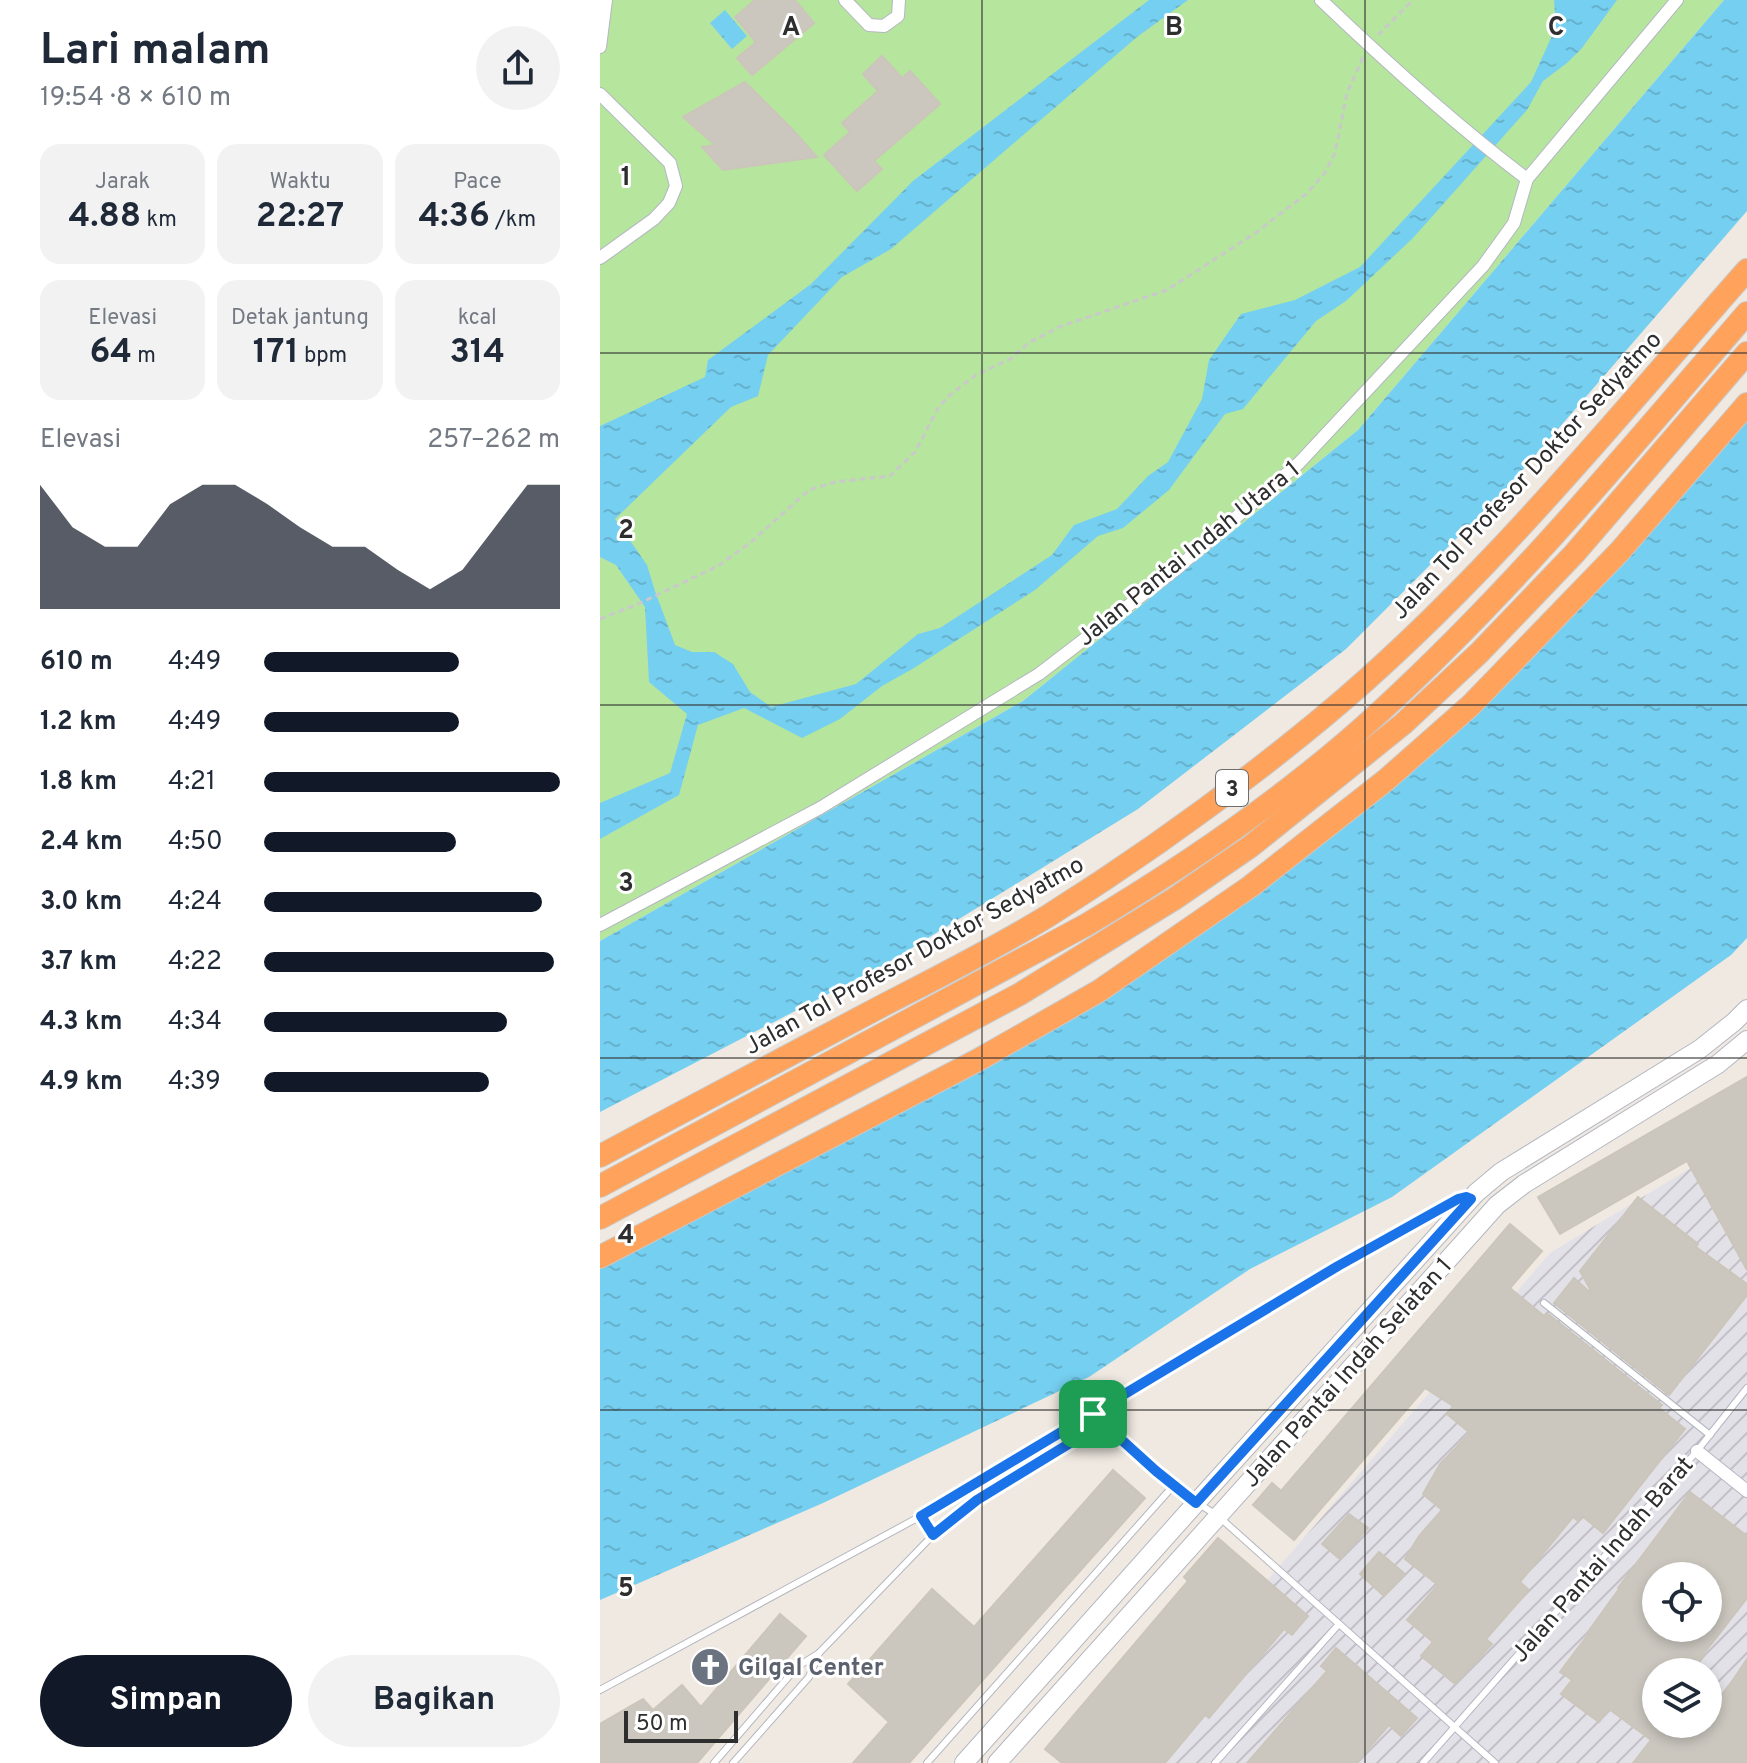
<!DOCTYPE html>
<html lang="id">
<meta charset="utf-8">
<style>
:root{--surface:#fff;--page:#f2f2f3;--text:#1f2937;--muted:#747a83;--accent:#111827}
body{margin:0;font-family:Overpass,sans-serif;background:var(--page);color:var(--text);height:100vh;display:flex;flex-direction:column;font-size:30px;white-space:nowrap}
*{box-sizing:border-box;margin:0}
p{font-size:26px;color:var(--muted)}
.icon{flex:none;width:44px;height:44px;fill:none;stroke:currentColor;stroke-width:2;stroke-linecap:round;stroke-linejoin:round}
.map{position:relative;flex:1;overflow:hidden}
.side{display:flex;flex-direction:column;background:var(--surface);width:600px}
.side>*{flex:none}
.controls{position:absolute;left:1042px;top:1562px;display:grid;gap:16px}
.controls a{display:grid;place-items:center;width:80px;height:80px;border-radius:50%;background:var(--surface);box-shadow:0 4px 12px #0003;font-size:40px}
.scale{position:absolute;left:24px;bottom:20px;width:114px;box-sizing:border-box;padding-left:8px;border:4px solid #2e2e2e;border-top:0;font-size:22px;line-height:28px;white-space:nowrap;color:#2e2e2e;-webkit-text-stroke:6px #fff;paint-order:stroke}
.pin{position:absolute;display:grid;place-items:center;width:68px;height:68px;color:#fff;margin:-34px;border-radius:16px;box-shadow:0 4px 12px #0006}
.round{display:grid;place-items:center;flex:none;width:84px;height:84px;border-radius:42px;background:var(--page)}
.head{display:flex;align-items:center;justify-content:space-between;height:136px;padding:0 40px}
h1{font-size:44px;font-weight:700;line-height:60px}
.metrics{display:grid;grid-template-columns:repeat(3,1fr);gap:12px;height:136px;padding:8px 40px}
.metrics div{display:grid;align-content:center;border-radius:20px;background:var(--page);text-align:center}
.metrics b{font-size:34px;font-weight:700}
.metrics small{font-size:22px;font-weight:400}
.metrics p{font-size:22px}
.chart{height:224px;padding:16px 40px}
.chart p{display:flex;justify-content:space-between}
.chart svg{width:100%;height:144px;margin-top:8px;fill:var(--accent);opacity:.7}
.primary-button{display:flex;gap:16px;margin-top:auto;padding:16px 40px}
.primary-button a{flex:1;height:92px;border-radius:48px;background:var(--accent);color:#fff;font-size:32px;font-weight:700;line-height:92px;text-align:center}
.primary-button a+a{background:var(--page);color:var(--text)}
ul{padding:0 40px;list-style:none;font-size:26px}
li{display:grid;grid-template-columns:128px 96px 1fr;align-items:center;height:60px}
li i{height:20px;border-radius:10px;background:var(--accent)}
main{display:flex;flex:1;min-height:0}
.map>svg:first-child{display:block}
</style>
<main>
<section class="side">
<div class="head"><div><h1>Lari malam</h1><p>19:54 · 8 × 610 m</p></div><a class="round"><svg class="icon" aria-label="share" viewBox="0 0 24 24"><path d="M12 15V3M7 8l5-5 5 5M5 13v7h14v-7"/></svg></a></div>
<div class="metrics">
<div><p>Jarak</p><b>4.88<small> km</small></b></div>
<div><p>Waktu</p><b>22:27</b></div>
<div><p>Pace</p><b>4:36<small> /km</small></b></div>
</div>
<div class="metrics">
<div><p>Elevasi</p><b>64<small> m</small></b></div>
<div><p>Detak jantung</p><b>171<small> bpm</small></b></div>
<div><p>kcal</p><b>314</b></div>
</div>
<div class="chart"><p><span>Elevasi</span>257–262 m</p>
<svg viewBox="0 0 160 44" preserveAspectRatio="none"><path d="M0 44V6L10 19L20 25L30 25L40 12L50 6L60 6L70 12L80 19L90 25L100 25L110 32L120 38L130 32L140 19L150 6L160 6V44z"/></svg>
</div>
<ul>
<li><b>610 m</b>4:49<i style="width:66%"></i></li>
<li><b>1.2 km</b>4:49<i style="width:66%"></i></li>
<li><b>1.8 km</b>4:21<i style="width:100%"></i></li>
<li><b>2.4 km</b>4:50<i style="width:65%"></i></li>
<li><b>3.0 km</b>4:24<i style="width:94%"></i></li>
<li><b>3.7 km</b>4:22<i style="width:98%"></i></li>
<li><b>4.3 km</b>4:34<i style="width:82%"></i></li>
<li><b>4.9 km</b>4:39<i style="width:76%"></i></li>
</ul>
<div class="primary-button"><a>Simpan</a><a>Bagikan</a></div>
</section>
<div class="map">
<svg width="1147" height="1763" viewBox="0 0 1147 1763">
<defs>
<pattern id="industrial-furrows" width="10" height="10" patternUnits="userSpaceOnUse" patternTransform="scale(2)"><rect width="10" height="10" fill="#e3e1e8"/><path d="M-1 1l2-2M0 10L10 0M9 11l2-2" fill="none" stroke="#c3c1c7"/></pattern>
<pattern id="water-ripples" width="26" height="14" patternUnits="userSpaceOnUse" patternTransform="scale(2)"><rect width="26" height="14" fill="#75cff0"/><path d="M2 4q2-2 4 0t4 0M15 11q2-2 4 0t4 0" fill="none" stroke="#66b2ce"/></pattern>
</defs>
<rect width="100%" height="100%" fill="#efe9e1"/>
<path fill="url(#industrial-furrows)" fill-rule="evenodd" d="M1147 1134V1763H528L665 1583 950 1253ZM1056 1576H1108V1628H1056ZM1056 1672H1108V1724H1056Z"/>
<path fill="#b6e59e" d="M0 0H1124L758 430 423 701 0 941Z"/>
<g fill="url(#water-ripples)">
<path d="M549 0H588L537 37 291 249 242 277 168 355 158 396 131 407 15 519 47 565 55 591 75 645 92 652H114L133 664 150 692 171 707 256 684 318 634 340 628 452 555 474 525 517 509 548 476 568 462 602 399 609 360 641 314 695 300 760 267 931 82 956 27 954 0H1017L982 48 967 63 943 81 927 110 813 238 746 301 716 321 643 409 625 414 569 490 523 528 498 536 435 590 314 668 282 686 240 719 202 738 144 708 98 725 79 795 0 839V803L70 773 87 714 49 682 45 607 16 565 0 557V426L105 377 108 360 211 284 313 181Z"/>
<path d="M1124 0H1147V211L906 489 746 649 538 809 284 965 0 1112V941L423 701 758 430Z"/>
<path d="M125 10 147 36 132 49 110 23Z"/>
<path d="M1147 411V938L1131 955 792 1197 650 1269 489 1377 223 1503 0 1600V1263L513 990 881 710Z"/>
</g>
<g fill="#cbc7bf" stroke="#cbc5ba" stroke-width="2" fill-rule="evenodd">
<path d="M155 0H195L214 23 152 75 137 58 156 42 135 17Z"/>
<path d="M282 56 302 78 310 71 340 104 274 161 282 169 257 191 224 155 250 132 242 123 278 91 263 74Z"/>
<path d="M145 82 193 130 217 157 123 170 102 147 115 145 83 117Z"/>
<path d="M1147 1077V1270L1087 1161 960 1234 938 1197Z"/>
<path d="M1038 1197 1098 1244 1096 1247 1147 1284V1295L1069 1395 954 1303 974 1278 994 1296 980 1271Z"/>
<path d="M910 1224 942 1251 910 1288 944 1316 947 1313 1062 1405 1059 1408 1085 1429 1003 1533 982 1516 978 1521 973 1517 920 1582 929 1590 886 1639 892 1644 855 1684 821 1656 833 1642 807 1620 838 1585 805 1559 819 1536 842 1510 823 1494 840 1464 870 1433 847 1414 853 1406 825 1388 694 1540 653 1505 672 1483 681 1491Z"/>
<path d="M513 1470 545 1498 309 1763H253L289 1722 248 1684 332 1589 374 1627Z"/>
<path d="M1090 1492 1147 1536V1598L1102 1656 1103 1657 1092 1672H1056V1724H1108V1712L1133 1680 1147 1659V1763H1033L1051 1740 1009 1709 999 1722 961 1694 972 1680 960 1672 989 1633 988 1632 1019 1589 1018 1588ZM1056 1576H1108V1628H1056Z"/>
<path d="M749 1514 768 1528 740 1559 722 1544Z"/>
<path d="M618 1538 708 1616 692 1635 684 1629 609 1718 605 1715 565 1763H462L445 1749 588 1581 584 1577Z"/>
<path d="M779 1552 805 1574 784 1596 760 1574Z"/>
<path d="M180 1614 206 1636 97 1763H0V1724L43 1699 53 1710 82 1685 101 1707Z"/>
<path d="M736 1648 817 1718 801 1736 789 1725 756 1763H647L727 1671 721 1666Z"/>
</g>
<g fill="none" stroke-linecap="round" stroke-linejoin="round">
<g stroke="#b4b7c1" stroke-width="8">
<g id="lane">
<path d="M944 1303 1110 1435"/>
<path d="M493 1414C533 1450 572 1488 618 1516L895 1763"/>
<path d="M333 1535 377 1500 503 1423"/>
<path d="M0 1690 321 1516 738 1266 858 1199 864 1198"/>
<path d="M114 1763 197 1667 219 1653 333 1535 321 1516"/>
<path d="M133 1763 209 1677 219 1653"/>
<path d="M327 1763 574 1485"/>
<path d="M615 1763 739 1624"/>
<path d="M823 1763 1097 1451 1147 1388"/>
</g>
</g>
<g stroke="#b4b7c1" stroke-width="14">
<g id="street">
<path d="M245 0 269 25 284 26 298 16 299 0"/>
<path d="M721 0C787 63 854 124 927 179"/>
<path d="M0 47 6 0"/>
<path d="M0 94 70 163 76 186 69 203 54 219 0 258"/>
<path d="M0 925 220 808 439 674 575 570 699 463 883 266 914 223 927 179 1077 0"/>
<path d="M1097 1451 1147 1491"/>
</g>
</g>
<g stroke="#b4b7c1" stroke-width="20">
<g id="secondary">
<path d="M364 1763 596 1503 876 1193 901 1172 1100 1049 1134 1022 1147 1009"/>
<path d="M397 1763 897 1205 924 1184 1118 1064 1147 1040"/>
</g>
</g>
<g stroke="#c9c9c9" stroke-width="24">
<g id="highway">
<path d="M0 1156C93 1106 186 1057 280 1007 336 978 394 949 448 916 543 856 635 790 722 718 881 586 1011 424 1147 270"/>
<path d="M0 1186 486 925C590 863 692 793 781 711 914 589 1029 450 1147 313"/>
<path d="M0 1218 420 994 574 899 651 846 803 724 879 653 974 554 1147 353"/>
<path d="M0 1257 378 1060 499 991 651 886 786 780 871 705 1020 551 1147 404"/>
</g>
</g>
<g stroke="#c9c9c9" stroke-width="3" stroke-dasharray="6 4" stroke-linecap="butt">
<path d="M778 35 813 0"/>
<path d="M0 619 38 604 118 566 151 542 209 490 235 482 290 476 315 452 338 408 350 395 376 375 410 359 430 342 459 327 567 290 654 234 706 194 724 174 735 153 747 93 763 57"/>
</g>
<use href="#lane" stroke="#fff" stroke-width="6"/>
<use href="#street" stroke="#fff" stroke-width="12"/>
<use href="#secondary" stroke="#fff" stroke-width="18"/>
<use href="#highway" stroke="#ffa35c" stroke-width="22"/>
</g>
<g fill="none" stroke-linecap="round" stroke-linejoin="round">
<g stroke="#fff" stroke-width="16">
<path id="route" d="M866 1197 871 1199 596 1503 556 1471 503 1423 377 1500 333 1535 321 1516 738 1266 858 1199Z"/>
</g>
<use href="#route" stroke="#1a73e8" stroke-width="10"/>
</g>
<path fill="none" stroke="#2e2e2e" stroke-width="2" stroke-opacity="0.55" d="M382 0V1763M765 0V1763M0 353H1147M0 705H1147M0 1058H1147M0 1410H1147"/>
<defs>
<g id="church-disc" transform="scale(2)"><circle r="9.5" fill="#6b7280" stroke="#fff"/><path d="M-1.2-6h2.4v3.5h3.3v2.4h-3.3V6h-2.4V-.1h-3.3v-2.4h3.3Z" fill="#fff"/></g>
</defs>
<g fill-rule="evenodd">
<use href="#church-disc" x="110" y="1667"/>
</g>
<g text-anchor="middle" stroke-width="6" stroke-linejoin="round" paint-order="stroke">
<rect fill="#fff" stroke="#6d6d6d" stroke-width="2" x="616" y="770" width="32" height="36" rx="6"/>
<g font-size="22" font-weight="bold" fill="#2e2e2e">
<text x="632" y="796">3</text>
</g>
<g font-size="24" fill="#2e2e2e" stroke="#fff">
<text transform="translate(926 475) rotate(-47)" y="8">Jalan Tol Profesor Doktor Sedyatmo</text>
<text transform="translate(588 553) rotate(-39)" y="8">Jalan Pantai Indah Utara 1</text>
<text transform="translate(314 955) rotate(-29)" y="8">Jalan Tol Profesor Doktor Sedyatmo</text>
<text transform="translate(747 1372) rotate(-48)" y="8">Jalan Pantai Indah Selatan 1</text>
<text transform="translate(1002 1559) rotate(-49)" y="8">Jalan Pantai Indah Barat</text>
</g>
<g font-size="24" font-weight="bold" fill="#5b616d" stroke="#fff" text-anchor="start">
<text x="138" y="1675">Gilgal Center</text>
</g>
</g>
<g font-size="26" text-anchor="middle" font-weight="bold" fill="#2e2e2e" stroke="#fff" stroke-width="6" stroke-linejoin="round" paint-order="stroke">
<text x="191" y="35">A</text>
<text x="574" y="35">B</text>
<text x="956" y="35">C</text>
<text x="26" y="185">1</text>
<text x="26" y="538">2</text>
<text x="26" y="891">3</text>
<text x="26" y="1243">4</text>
<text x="26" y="1596">5</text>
</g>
</svg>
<div class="controls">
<a><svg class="icon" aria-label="locate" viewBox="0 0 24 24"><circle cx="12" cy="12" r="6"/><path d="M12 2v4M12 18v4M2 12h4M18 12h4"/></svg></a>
<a><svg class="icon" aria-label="layers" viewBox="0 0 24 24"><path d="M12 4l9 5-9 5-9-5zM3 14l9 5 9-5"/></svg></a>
</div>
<div class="scale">50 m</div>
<div class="pin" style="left:493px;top:1414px;background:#1e9e55"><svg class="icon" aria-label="arrive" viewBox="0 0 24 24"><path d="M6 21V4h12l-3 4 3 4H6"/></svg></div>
</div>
</main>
